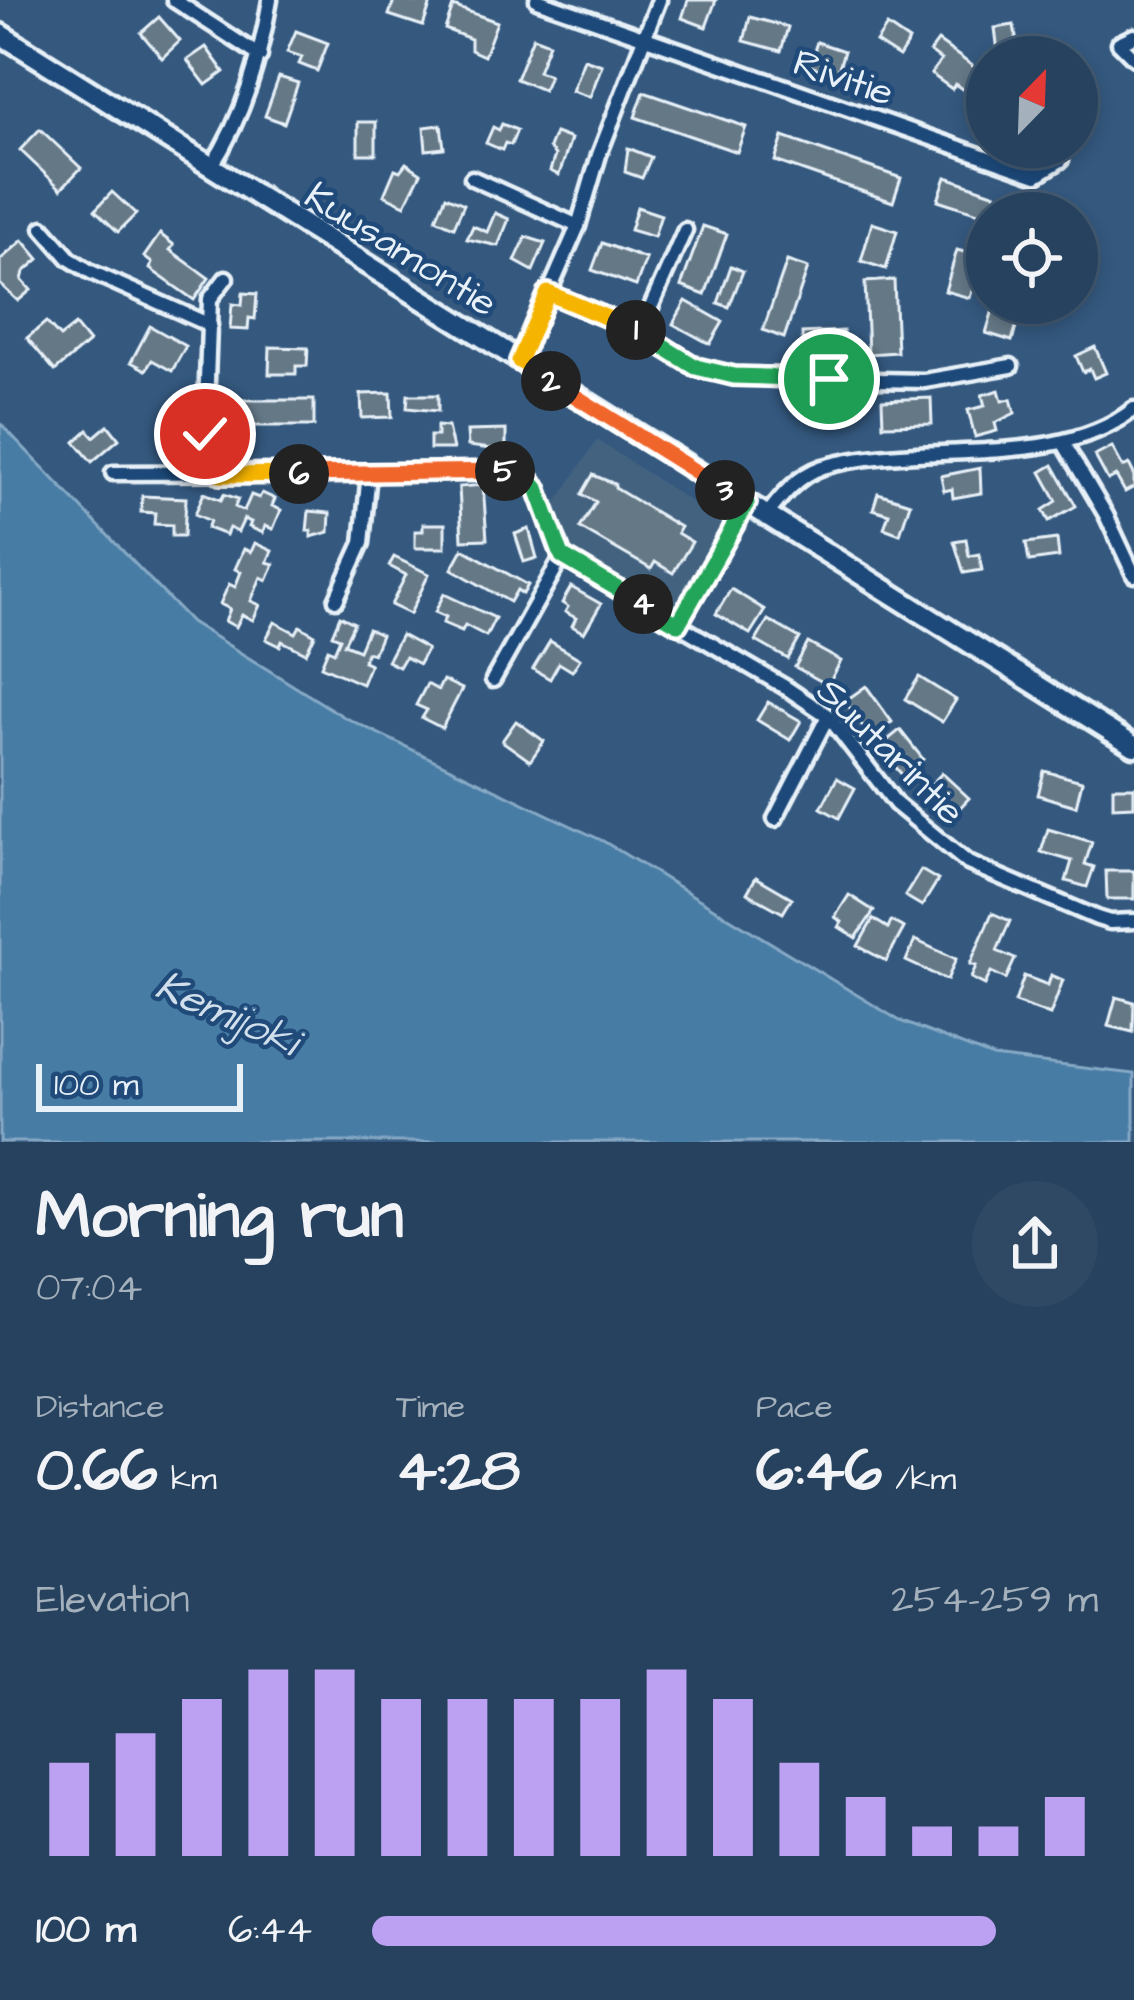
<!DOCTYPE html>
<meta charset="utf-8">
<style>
:root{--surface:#27425e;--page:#2f4964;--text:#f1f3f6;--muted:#a4b0bc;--line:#435b73;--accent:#bca0f2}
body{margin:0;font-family:"Architects Daughter",sans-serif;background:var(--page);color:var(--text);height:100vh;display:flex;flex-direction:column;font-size:45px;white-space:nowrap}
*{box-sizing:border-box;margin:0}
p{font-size:39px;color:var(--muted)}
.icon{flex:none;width:66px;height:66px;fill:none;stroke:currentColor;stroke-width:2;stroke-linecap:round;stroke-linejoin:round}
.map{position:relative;height:1142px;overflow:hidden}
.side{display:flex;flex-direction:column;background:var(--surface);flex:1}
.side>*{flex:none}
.needle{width:78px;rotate:23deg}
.fabs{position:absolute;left:966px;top:36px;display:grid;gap:24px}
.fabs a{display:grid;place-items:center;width:132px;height:132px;border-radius:50%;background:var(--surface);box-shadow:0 6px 18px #0003,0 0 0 3px var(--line);font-size:60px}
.scale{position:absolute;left:36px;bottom:30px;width:207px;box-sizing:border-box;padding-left:12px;border:6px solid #e8f1f8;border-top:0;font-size:33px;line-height:42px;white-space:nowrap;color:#e8f1f8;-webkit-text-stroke:9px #1f4a7a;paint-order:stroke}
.pin{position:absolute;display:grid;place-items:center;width:102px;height:102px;color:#fff;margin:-51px;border:6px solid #fff;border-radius:50%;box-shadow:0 3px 12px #0007}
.km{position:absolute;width:60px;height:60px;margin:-30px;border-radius:50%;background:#222;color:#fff;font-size:33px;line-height:60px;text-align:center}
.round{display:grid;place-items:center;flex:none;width:126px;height:126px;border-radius:63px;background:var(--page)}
.headline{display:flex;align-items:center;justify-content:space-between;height:204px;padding:0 36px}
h1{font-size:66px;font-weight:700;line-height:90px}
.metrics{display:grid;grid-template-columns:repeat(3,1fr);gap:18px;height:204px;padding:12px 36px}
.metrics div{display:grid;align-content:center}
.metrics b{font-size:60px;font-weight:700}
.metrics small{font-size:33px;font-weight:400}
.metrics p{font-size:33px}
.chart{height:336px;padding:24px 36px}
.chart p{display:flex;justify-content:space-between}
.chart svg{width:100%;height:216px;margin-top:12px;stroke:var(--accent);stroke-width:6}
ul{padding:0 36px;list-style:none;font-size:39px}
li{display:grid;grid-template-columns:192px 144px 1fr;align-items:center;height:90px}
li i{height:30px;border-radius:15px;background:var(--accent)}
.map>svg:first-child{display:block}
</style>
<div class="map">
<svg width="1134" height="1142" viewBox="0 0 1134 1142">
<rect width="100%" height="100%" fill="#34587e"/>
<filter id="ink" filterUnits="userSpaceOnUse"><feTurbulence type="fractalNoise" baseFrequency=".00833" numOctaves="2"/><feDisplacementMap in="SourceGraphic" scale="24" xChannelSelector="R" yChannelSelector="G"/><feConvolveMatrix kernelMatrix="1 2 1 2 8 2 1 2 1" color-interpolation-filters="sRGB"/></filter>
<g filter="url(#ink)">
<path fill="#436280" d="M597 440 740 534 687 625 559 547 546 519Z"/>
<path fill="#477ba4" stroke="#87aac6" stroke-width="3" d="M0 423 191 622 344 717 603 841 900 1021 993 1057 1134 1074V1142H0Z"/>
<g fill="#657886" stroke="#e8f1f8" stroke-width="3">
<path d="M394 0 431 3 423 26 389 15Z"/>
<path d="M688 0H716L706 27 682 18Z"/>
<path d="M453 6 497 22 484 56 471 50V39L445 29Z"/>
<path d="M159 17 180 41 162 58 141 33Z"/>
<path d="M750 17 788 27 781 51 744 41Z"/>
<path d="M1014 25 1018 49 998 52 995 28Z"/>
<path d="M887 26 909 41 899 57 876 42Z"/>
<path d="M296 31 328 43 317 71 299 64 302 57 287 52Z"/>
<path d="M533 37 549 43 538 71 549 75 543 90 516 79Z"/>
<path d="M938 41 981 72 966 92 955 84 952 89 931 74 941 60 930 52Z"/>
<path d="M817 42 844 51 837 74 809 66Z"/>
<path d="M206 47 224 72 206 85 187 60Z"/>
<path d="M584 59 602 65 590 97 572 91Z"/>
<path d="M279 77 298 83 284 123 265 116Z"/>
<path d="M644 92 746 127 737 152 635 117Z"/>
<rect x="358" y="122" width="18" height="32"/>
<path d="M502 124 517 130 511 145 505 143 502 150 486 143 493 127 499 130Z"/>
<path d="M441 125 444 148 426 150 424 127Z"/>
<path d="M40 129 81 168 61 189 20 150Z"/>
<path d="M555 133 571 139 559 175 550 171 555 155 549 148Z"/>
<path d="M783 137 901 178 893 202 775 161Z"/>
<path d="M628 148 651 157 642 178 625 172Z"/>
<path d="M406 163 421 173 405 205 384 195 395 169 400 171Z"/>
<path d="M946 177 1052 213H987V216L938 200Z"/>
<path d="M112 192 136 214 118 232 95 210Z"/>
<path d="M446 196 464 204 454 227 436 219Z"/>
<path d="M637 207 661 215 654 237 630 230Z"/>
<path d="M495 213 509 219 498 246 467 239 473 226 487 232Z"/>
<path d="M872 223 897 231 886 269 861 261Z"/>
<path d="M703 226 727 234 705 295 681 286Z"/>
<path d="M160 234 174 245 170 250 209 278 194 300 150 269 152 263 144 257Z"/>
<path d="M526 237 545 243 533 271 515 261Z"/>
<path d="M23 240 39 259 24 272 22 280 31 290 18 301 0 284V260Z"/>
<path d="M602 243 646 259 636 286 592 270Z"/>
<path d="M957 250 982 257 970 298 945 291Z"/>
<path d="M787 261 808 268 784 338 763 330Z"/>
<path d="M731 266 743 271 729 307 718 303Z"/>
<path d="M894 280 897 352 868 354 865 282Z"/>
<path d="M243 293 257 294 255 319 249 318 248 330 230 329 232 304 242 305Z"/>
<path d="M686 301 723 322 710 344 673 324Z"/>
<path d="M995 303H1023L1012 341 986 333Z"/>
<path d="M46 322 60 337 75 325 89 342 55 371 27 338Z"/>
<path d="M150 326 186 346 172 371 152 360 146 370 131 362Z"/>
<path d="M843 331V358L803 359 802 333Z"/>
<path d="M270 347 308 348 307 366H296V374H269Z"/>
<path d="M1095 347 1106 373 1094 378 1090 369 1083 372 1076 356Z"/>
<path d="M999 390 1002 401 1011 399 1015 413 995 423 997 431 975 437 968 410 985 406 982 395Z"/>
<path d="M391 393 392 417 362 418 361 394Z"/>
<path d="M408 395H438V411L407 408Z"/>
<path d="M931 398 932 424 883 425 882 400Z"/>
<rect x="236" y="400" width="78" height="26"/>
<path d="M108 425 119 439 92 462 75 442 88 430 94 437Z"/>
<path d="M437 426 448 427 453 449H430V436H437Z"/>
<path d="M506 430V451L468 446 467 431Z"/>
<path d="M1112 447 1123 467 1129 464 1134 474V487L1125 492 1116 476 1108 480 1095 456Z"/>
<path d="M1053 465 1076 506 1049 521 1043 510 1057 501 1041 472Z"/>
<path d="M980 468 981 493 953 498 952 489 944 491 941 476Z"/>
<path d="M593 475 615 484V488L680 527 677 533 692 542 673 573 655 562 651 569 580 528 596 502 582 494Z"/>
<path d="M483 485 487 539 462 540 459 487Z"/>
<path d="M204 493 221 500 224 494 238 499 235 507 244 511 251 495 259 498 262 493 275 499 272 506 281 510 273 529 265 526 263 533 249 527 251 522 244 519 238 532 229 528 226 535 207 528 210 521 195 514Z"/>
<path d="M878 493 910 503 900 534 884 528 889 514 873 509Z"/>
<path d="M142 496 186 498 184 536H172V525L154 524 155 513 141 512Z"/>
<path d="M309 511 330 513 329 532 311 537V531H307Z"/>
<path d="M423 524H445V548H415V531H423Z"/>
<path d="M529 529 537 558 524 562 515 534Z"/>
<path d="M966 539 969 556 979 554 982 570 964 573 954 541Z"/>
<path d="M1057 539 1059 557 1029 561 1026 543Z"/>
<path d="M255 543 272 551 267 562 274 564 267 580 261 577 251 601 260 605 253 620 242 615 236 627 225 621 230 609 220 604 229 584 235 587 241 572 235 569 244 549 251 552Z"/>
<path d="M463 549 528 585 523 594 517 590 510 602 452 569Z"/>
<path d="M394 557 429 574 410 614 391 605 406 575 389 566Z"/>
<path d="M571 587 601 604 584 633 572 626 576 618 565 612 568 607 562 603Z"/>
<path d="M731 589 765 610 750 634 716 614Z"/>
<path d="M444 594 495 618 486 636 465 625 462 631 443 623 446 617 435 612Z"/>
<path d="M340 616 354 623 344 644 359 650 368 629 381 635 373 654 367 652 363 661 370 664 362 684 321 666 328 649 334 652 340 638 332 635Z"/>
<path d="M768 620 800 638 788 659 756 641Z"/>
<path d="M275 622 296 633 300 626 315 635 306 653 282 641 280 646 266 639Z"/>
<path d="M401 635 427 649 419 664 405 657 399 667 387 661Z"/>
<path d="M550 641 580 659 572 671 559 663 550 679 533 669Z"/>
<path d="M808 643 841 661 828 685 795 667Z"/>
<path d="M919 677 956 700 942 722 905 699Z"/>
<path d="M443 680 462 689 442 728 422 718 427 710 416 705 427 684 438 690Z"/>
<path d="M866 686 892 722 871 738 845 701Z"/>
<path d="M768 702 801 721 790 740 757 720Z"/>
<path d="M516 721 544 741 530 761 502 741Z"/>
<path d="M900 730 923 759 903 776 879 747Z"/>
<path d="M1044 771 1082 781 1076 806 1038 795Z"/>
<path d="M942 773 969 798 952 816 925 791Z"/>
<path d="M837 778 855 788 839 818 821 808Z"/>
<path d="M1113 787H1134V806L1113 807Z"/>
<path d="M1048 829 1092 842 1085 864 1094 867 1087 887 1066 881 1072 861 1041 852Z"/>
<path d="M921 870 938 880 922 906 905 896Z"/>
<path d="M1106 871H1134V899H1107Z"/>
<path d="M756 877 792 898 783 913 747 893Z"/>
<path d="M849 895 874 911 856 938 839 927 842 922 835 917Z"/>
<path d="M992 913 1010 921 997 951 1015 959 1006 979 991 972 985 985 971 978 976 966 970 964Z"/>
<path d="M873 919 888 928 891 921 904 928 886 961 858 946Z"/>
<path d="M915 940 956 959 947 980 906 961Z"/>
<path d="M1051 975 1063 980 1050 1015 1015 1002 1024 976 1048 985Z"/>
<path d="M1116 997 1134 1002 1133 1032 1108 1026Z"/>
</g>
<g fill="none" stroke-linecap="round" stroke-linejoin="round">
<g stroke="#e8f1f8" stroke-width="21">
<g id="minor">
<path d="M174 0 260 56"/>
<path d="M537 0 1037 175 1061 160"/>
<path d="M1134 36 1119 43 1134 58"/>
<path d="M211 167C244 116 260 59 270 0"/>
<path d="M472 178 578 226"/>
<path d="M43 228 70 259 91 272 210 325"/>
<path d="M548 293 653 338 696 367 734 377 924 381 1011 366"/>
<path d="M640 332 685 230"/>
<path d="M519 361 578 226 599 155 659 0"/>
<path d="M1063 442 1106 515 1134 575"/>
<path d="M113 473 518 471 537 488 562 557 785 687 828 716 896 804 968 863 1097 918 1110 922 1134 921"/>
<path d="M221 475 210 457 205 434 210 299 226 278"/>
<path d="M767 515C782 495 799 475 823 467 917 439 1056 472 1134 409"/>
<path d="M336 600 362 543 369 473"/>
<path d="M678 624 747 503"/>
<path d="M493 680 562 557"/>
<path d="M775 819 828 716"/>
</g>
</g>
<g stroke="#e8f1f8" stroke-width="27">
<path id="primary" d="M0 34 1134 746"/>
</g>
<use href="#minor" stroke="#1f4a7a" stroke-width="12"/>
<use href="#primary" stroke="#1f4a7a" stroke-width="18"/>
</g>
</g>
<g fill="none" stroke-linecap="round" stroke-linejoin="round" filter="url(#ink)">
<g stroke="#fff" stroke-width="24">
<path id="split-1" d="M636 330 696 367 734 376 829 379"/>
</g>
<g stroke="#fff" stroke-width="24">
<path id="split-2" d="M551 381 519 361 548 293 636 330"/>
</g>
<g stroke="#fff" stroke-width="24">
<path id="split-3" d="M551 381 725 490"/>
</g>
<g stroke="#fff" stroke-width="24">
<path id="split-4" d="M643 604 678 624 747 503 725 490"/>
</g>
<g stroke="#fff" stroke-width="24">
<path id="split-5" d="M505 471 526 475 537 488 562 556 643 604"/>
</g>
<g stroke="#fff" stroke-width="24">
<path id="split-6" d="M299 474 505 471"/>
</g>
<g stroke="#fff" stroke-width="24">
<path id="split-7" d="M205 434 210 457 221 475 299 474"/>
</g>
<use href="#split-1" stroke="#22a559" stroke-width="15"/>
<use href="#split-2" stroke="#f5b400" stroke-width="15"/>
<use href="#split-3" stroke="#f0652b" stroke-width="15"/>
<use href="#split-4" stroke="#22a559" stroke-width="15"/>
<use href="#split-5" stroke="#22a559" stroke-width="15"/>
<use href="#split-6" stroke="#f0652b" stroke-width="15"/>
<use href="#split-7" stroke="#f5b400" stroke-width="15"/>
</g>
<g text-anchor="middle" stroke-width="9" stroke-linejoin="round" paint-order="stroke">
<g font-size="39" fill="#e8f1f8" stroke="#1f4a7a">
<text transform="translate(844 76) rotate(19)" y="14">Rivitie</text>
<text transform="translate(402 248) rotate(32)" y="14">Kuusamontie</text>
<text transform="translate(892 750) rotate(45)" y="14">Suutarintie</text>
</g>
<g font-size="42" font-style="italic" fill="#d0dfeb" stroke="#1f4a7a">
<text transform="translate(228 1012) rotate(24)" y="15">Kemijoki</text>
</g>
</g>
</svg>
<div class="fabs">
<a><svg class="needle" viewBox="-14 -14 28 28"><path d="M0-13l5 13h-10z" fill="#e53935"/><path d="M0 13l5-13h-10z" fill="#a4b0bc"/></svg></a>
<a><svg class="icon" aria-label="locate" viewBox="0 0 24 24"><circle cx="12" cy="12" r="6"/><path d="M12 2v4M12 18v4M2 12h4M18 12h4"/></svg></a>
</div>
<div class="scale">100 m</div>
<div class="pin" style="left:829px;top:379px;background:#1e9e55"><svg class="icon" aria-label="arrive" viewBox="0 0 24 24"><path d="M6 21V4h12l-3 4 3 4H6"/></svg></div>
<div class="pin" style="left:205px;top:434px;background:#d93025"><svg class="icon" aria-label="check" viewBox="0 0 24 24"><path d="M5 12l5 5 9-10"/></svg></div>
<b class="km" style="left:636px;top:330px">1</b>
<b class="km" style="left:551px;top:381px">2</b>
<b class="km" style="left:725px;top:490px">3</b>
<b class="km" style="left:643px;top:604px">4</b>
<b class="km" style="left:505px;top:471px">5</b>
<b class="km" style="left:299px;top:474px">6</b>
</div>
<section class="side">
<div class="headline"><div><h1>Morning run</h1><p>07:04</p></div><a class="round"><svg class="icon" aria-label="share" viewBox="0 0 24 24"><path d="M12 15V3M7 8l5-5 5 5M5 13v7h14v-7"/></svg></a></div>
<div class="metrics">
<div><p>Distance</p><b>0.66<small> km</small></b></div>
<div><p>Time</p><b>4:28</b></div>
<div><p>Pace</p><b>6:46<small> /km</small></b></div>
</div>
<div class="chart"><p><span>Elevation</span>254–259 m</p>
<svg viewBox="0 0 160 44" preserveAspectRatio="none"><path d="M5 44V25M15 44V19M25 44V12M35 44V6M45 44V6M55 44V12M65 44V12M75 44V12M85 44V12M95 44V6M105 44V12M115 44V25M125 44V32M135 44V38M145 44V38M155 44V32"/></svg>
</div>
<ul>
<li><b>100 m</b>6:44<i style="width:86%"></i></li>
</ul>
</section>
